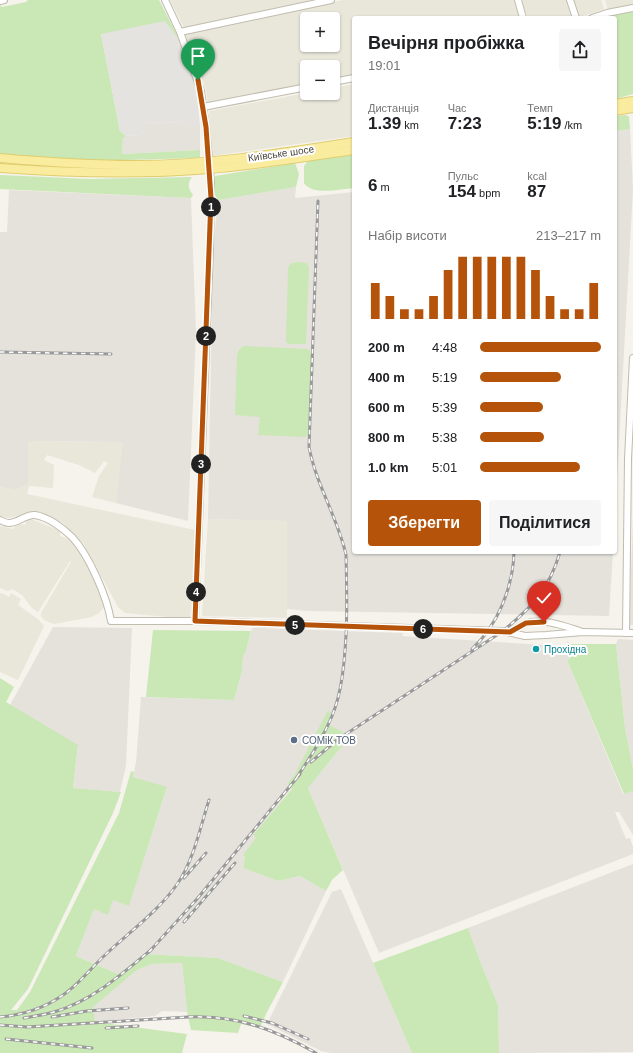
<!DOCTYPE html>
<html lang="uk">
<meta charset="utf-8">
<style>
:root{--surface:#fff;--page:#f6f6f6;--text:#202124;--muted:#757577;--accent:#b45309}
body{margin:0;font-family:Helvetica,sans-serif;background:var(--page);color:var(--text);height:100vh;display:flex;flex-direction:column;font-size:15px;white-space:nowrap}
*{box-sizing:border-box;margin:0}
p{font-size:13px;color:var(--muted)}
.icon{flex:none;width:22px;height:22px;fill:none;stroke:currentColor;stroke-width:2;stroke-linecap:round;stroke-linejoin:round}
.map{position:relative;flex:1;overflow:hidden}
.side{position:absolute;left:352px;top:16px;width:265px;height:538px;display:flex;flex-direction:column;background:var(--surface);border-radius:4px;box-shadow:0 1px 3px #0004}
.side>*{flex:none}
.buttons{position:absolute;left:300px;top:12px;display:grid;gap:8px}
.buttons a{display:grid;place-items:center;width:40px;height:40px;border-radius:4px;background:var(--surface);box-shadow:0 1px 3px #0004;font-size:20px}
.pin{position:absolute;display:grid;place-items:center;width:34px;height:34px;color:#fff;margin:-41px -17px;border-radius:50% 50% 50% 0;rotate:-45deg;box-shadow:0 0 4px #0007}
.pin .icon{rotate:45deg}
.km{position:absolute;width:20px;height:20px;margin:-10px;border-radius:50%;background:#222;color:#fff;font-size:11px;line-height:20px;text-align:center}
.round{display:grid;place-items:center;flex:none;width:42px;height:42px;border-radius:4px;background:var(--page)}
.summary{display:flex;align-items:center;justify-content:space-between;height:68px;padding:0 16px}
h1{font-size:18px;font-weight:600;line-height:30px}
.figures{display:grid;grid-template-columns:repeat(3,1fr);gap:6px;height:68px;padding:4px 16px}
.figures div{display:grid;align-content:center}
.figures b{font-size:17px;font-weight:600}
.figures small{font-size:11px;font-weight:400}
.figures p{font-size:11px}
.chart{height:112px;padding:8px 16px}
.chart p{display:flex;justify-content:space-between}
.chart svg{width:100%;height:72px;margin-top:4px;stroke:var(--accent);stroke-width:6}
.button{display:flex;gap:8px;margin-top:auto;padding:8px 16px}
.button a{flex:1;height:46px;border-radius:4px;background:var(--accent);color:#fff;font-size:16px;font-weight:600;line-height:46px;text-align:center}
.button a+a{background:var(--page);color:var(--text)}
ul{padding:0 16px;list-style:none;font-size:13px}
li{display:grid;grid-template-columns:64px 48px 1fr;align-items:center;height:30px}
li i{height:10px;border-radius:5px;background:var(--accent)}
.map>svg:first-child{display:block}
</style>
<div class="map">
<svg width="633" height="1053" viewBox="0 0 633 1053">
<rect width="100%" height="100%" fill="#f5f3eb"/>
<g fill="#e9e6da" fill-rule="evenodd">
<path d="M170 0H324L185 30Z"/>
<path d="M343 0H514L519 18H354V75L333 80V67H307V85L208 105 206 90 185 34ZM307 19H333V45H307Z"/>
<path d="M522 0H568L574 18H528Z"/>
<path d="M571 0H601L604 9 577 18Z"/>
<path d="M605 0H633V5L608 10Z"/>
<path d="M354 84V136L212 156 209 111 307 93H333V88Z"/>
<path d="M28 441 124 442 116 503 92 497 99 476 108 463 104 461 95 473 79 465 47 455 44 460 54 465 53 488 29 486 27 494 195 530 190 619 125 613 118 607 84 544 63 523 35 511 8 518 0 516V487L16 490 28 484Z"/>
<path d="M28 518 61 531 60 536 71 540 83 556 93 575 105 606 99 613 92 617 54 624 44 620 41 616V613L71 562 70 561 38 612 32 608 22 595 13 589 8 591 0 588V526L13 529 17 523 25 525Z"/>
<path d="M208 519 287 521V618L202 616Z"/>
<path d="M2 593 9 597 11 593 21 599 18 605 39 620 44 626 18 680 0 672V594Z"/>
</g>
<g fill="#e5e2dc">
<path d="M177 122 186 126H200V150L122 154 123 138 126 136 143 135 144 124Z"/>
<path d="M630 129 633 189 615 515V131Z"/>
<path d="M296 187 295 198 354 192V552H613L609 616 307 611 287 609V521L208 519 213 250 218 200Z"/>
<path d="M9 190 191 198 196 333 188 521 116 503 123 442 28 441V484L16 490 0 487V232H7Z"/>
<path d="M633 521V625H629Z"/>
<path d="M53 627 132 628 126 766 120 792 73 788 78 747 10 705Z"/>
<path d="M252 628 403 633 402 636 544 645 556 648 566 649 567 641 571 644V658L567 660 623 794 633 791V835L619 812H615L626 839 630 838 633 847V854L379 953 308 788 343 745 295 774 287 784 292 788 253 835 256 838 245 857 243 868 278 881 300 876 326 891 283 982 218 958 144 954 118 974 76 956 94 909 113 899 129 905 167 788 133 777 136 762 141 697 234 700 242 671 243 656 246 651Z"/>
<path d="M618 639 633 640V769L625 728 616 644Z"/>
<path d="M633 864V1052L499 1053 498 1005 482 966 468 928Z"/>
<path d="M341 889 412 1053H331L321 1051 267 1024 332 892Z"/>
<path d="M182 963 187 1012 162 1011 155 1016 95 1022 92 1007 137 970 152 964Z"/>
</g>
<g fill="#cae7b6">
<path d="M28 0H159L180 41 101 34 120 131 126 136 123 138 122 154 200 150V158L88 161 0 155V5L2 7 26 2Z"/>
<path d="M633 11V94L615 99V18H596L608 14 610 16Z"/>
<path d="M626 115 629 117 630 129 615 131V116Z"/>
<path d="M354 155V188C341 189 312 196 304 183V166L308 161Z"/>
<path d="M295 163 299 174 296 187 218 200 212 190 215 176Z"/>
<path d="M0 175 90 179 192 177C187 184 188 188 193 195L191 198 0 189Z"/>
<path d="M298 262 307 263 309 268 306 344H289L286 342 288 269C289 263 292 263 298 262Z"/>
<path d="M243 346 307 349 311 351 312 357 308 435 305 437 258 435 260 417 235 415 237 355 239 350Z"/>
<path d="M153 630 251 631 246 651 243 656 242 671 234 700 146 697Z"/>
<path d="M571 644H616L625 728 633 769V791L624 794 567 660 571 658Z"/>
<path d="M0 678 14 687 6 702 78 745 73 788 121 792 113 813 28 989 11 1010H17L30 992 119 813 131 771 134 772 133 777 167 787 129 906 113 900 108 915 94 909 76 956 118 974 144 954 218 958 283 982 266 1014 260 1028 241 1024 238 1033 191 1030 187 1012 182 963 152 964 137 970 93 1007 95 1022 187 1034 182 1053H0Z"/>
<path d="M328 710 331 713 327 724 343 732V745L308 788 343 870 332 880 326 891 300 876 278 881 243 868 245 857 243 855 256 838 253 835 292 789 287 784 295 774Z"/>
<path d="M468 928 482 966 498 1005 499 1053H412L373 963Z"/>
</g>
<path fill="#e4e3df" d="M165 21 180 41 196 86 200 126H186L177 122 145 124 143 135 126 136 120 131 101 34Z"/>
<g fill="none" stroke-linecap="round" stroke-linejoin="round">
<g stroke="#c0bcae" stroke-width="8">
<g id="minor">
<path d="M165 0 180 32 201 91 206 127 211 182 210 251 195 621"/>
<path d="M518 0 523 18"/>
<path d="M570 0 576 18"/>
<path d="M0 1 4 0"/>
<path d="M592 18 607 13 633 8"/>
<path d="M180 32 331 0"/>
<path d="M333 82 354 78"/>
<path d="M203 107 307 87"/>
<path d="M0 520C2 521 6 523 9 523 18 523 26 514 35 515 48 517 63 528 72 537 89 555 107 597 111 621H195L503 631 525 636 546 635 583 632 633 633"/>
<path d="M510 632C516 629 521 625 527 623 543 618 564 626 580 631"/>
<path d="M626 633 628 459 633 358"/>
</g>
</g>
<g stroke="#dfcd6f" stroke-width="10">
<g id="major">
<path d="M615 104 633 101"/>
<path d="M615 111 633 108"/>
<path d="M0 158C45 162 91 165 137 165 210 165 282 153 354 142"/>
<path d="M0 168C70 173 139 175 209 169 258 165 306 157 354 150"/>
</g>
</g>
<use href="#minor" stroke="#fff" stroke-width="6"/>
<use href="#major" stroke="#faec9f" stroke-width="8"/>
<g stroke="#999" stroke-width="3">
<g id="rail">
<path d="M0 352 111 354"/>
<path d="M472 649C498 625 513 587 514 552"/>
<path d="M311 762 337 740 503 631C532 607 549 590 560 552"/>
<path d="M297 777C310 758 323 738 332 716 337 704 340 691 342 678 348 636 347 598 346 555 338 518 316 485 309 447L318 201"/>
<path d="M184 878 206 853"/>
<path d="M184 922 235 863"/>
<path d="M149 952 197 899 300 774"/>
<path d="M244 1016 272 1023 308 1039"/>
<path d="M0 1017C22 1015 42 1009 60 997 77 987 90 969 104 956 129 932 158 912 178 883 194 859 200 828 209 800"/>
<path d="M52 1017 87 1011 128 1008"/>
<path d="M24 1018C34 1016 44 1015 54 1012 92 1001 122 974 152 949"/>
<path d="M0 1025 27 1027 188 1017C236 1015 274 1029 316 1053"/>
<path d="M106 1028 138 1026"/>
<path d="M6 1039 92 1048"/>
</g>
</g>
<use href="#rail" stroke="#fff" stroke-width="1.5" stroke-dasharray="4.5" stroke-linecap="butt"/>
</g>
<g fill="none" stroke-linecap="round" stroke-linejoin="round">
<g stroke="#fff" stroke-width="8">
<path id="route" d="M198 80 206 127 211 198 195 621 510 632 526 623 544 622"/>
</g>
<use href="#route" stroke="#b45309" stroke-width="5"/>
</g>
<circle fill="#0f9aa8" stroke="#fff" stroke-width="1.5" cx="536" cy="649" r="4"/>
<circle fill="#5c6f8a" stroke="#fff" stroke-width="1.5" cx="294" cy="740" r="4"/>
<g text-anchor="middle" stroke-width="4" stroke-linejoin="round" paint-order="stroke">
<g font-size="10" fill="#494539" stroke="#fff">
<text transform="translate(281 153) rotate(-8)" y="4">Київське шосе</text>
</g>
<g font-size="10" fill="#0d838f" stroke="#fff" text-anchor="start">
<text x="544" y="653">Прохідна</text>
</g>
<g font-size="10" fill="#4e5e75" stroke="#fff" text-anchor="start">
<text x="302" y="744">СОМіК ТОВ</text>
</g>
</g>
</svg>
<div class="buttons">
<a>+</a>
<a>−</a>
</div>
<div class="pin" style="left:198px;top:80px;background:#1e9e55"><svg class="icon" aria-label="arrive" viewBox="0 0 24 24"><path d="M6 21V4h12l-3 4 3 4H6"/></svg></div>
<div class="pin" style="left:544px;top:622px;background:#d93025"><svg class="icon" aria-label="check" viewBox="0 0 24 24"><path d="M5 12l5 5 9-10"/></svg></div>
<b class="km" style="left:211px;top:207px">1</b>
<b class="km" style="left:206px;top:336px">2</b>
<b class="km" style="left:201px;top:464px">3</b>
<b class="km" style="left:196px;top:592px">4</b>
<b class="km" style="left:295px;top:625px">5</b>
<b class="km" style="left:423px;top:629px">6</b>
<section class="side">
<div class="summary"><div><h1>Вечірня пробіжка</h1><p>19:01</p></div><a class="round"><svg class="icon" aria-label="share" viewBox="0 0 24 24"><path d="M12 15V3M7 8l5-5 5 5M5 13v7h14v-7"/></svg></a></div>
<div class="figures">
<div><p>Дистанція</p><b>1.39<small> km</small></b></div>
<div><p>Час</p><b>7:23</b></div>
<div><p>Темп</p><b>5:19<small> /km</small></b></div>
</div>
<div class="figures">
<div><b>6<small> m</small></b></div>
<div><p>Пульс</p><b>154<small> bpm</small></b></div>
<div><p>kcal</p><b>87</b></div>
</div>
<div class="chart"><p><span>Набір висоти</span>213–217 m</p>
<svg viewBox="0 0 160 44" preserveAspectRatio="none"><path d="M5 44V22M15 44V30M25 44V38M35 44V38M45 44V30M55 44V14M65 44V6M75 44V6M85 44V6M95 44V6M105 44V6M115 44V14M125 44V30M135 44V38M145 44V38M155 44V22"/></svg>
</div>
<ul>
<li><b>200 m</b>4:48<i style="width:100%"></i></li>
<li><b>400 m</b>5:19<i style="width:67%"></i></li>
<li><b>600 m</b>5:39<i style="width:52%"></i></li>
<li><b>800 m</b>5:38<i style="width:53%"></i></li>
<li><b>1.0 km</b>5:01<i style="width:83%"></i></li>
</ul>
<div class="button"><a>Зберегти</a><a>Поділитися</a></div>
</section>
</div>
